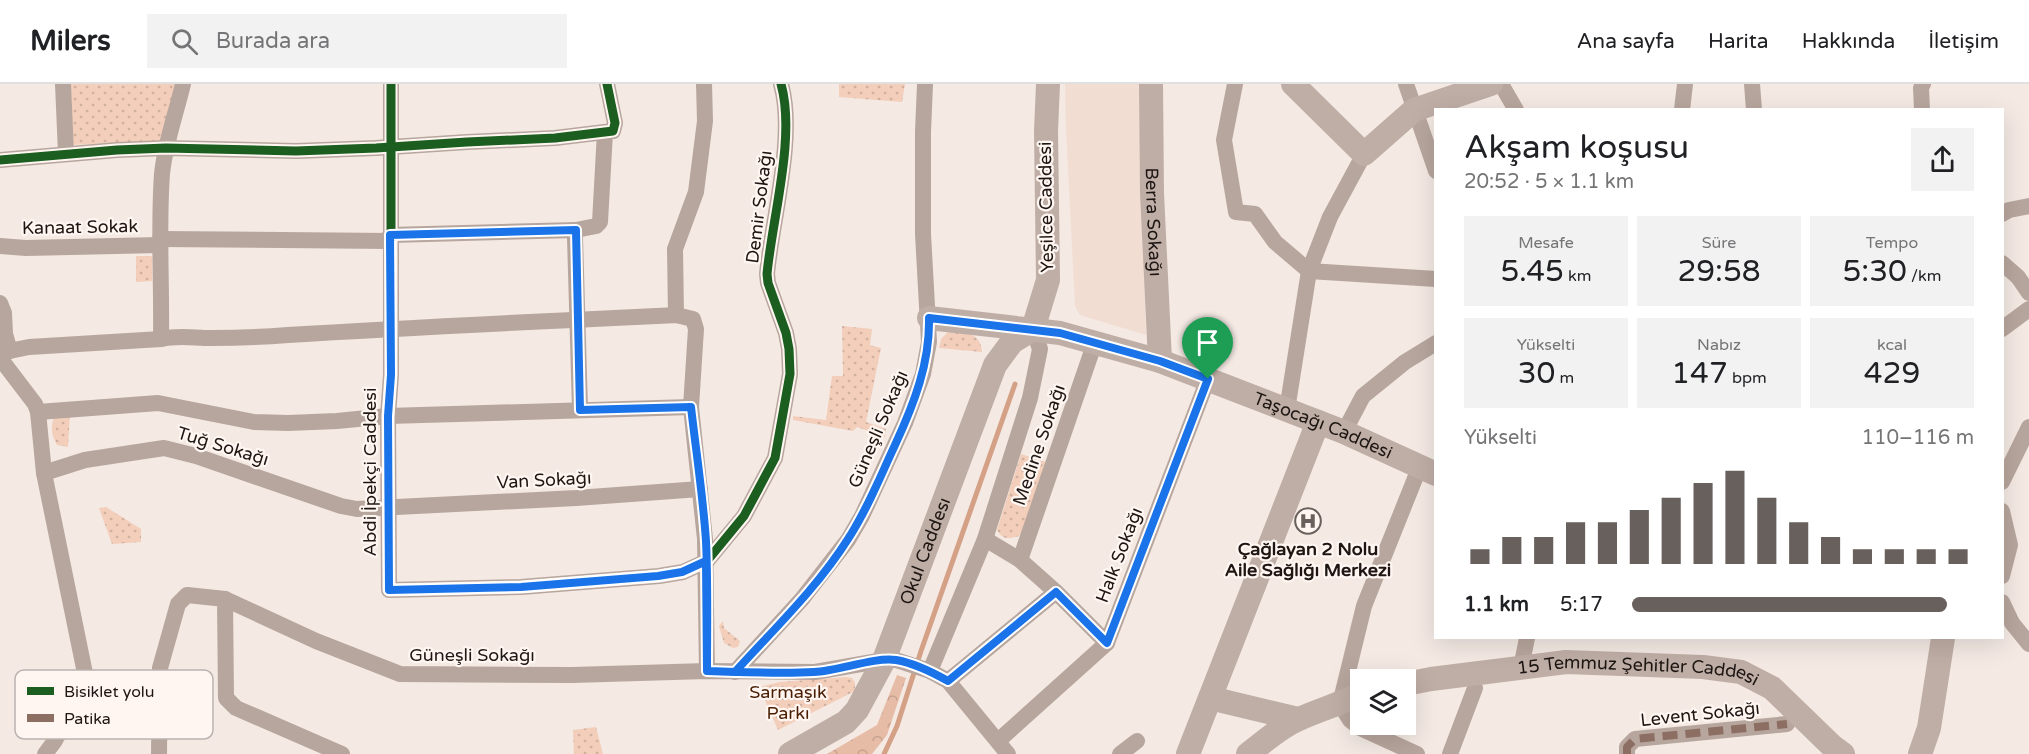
<!DOCTYPE html>
<html lang="tr">
<meta charset="utf-8">
<style>
:root{--surface:#fff;--page:#f2f2f2;--text:#202124;--muted:#757577;--line:#e0e0e0;--accent:#68605c}
body{margin:0;font-family:"Varela Round",sans-serif;background:var(--page);color:var(--text);height:100vh;display:flex;flex-direction:column;font-size:22px;white-space:nowrap}
*{box-sizing:border-box;margin:0}
p{font-size:20px;color:var(--muted)}
.icon{flex:none;width:33px;height:33px;fill:none;stroke:currentColor;stroke-width:2;stroke-linecap:round;stroke-linejoin:round}
.map{position:relative;flex:1;overflow:hidden}
.side{position:absolute;left:1434px;top:24px;width:570px;height:531px;display:flex;flex-direction:column;background:var(--surface);border-radius:0px;box-shadow:0 6px 24px #0002}
.side>*{flex:none}
.buttons{position:absolute;left:1350px;top:585px;display:grid;gap:12px}
.buttons a{display:grid;place-items:center;width:66px;height:66px;border-radius:0px;background:var(--surface);box-shadow:0 6px 24px #0002;font-size:30px}
.pin{position:absolute;display:grid;place-items:center;width:51px;height:51px;color:#fff;margin:-62px -26px;border-radius:50% 50% 50% 0;rotate:-45deg;box-shadow:0 0 6px #0007}
.pin .icon{rotate:45deg}
.round{display:grid;place-items:center;flex:none;width:63px;height:63px;border-radius:0px;background:var(--page)}
.head{display:flex;align-items:center;justify-content:space-between;height:102px;padding:0 30px}
h1{font-size:33px;font-weight:600;line-height:45px}
.figures{display:grid;grid-template-columns:repeat(3,1fr);gap:9px;height:102px;padding:6px 30px}
.figures div{display:grid;align-content:center;border-radius:0px;background:var(--page);text-align:center}
.figures b{font-size:30px;font-weight:600}
.figures small{font-size:16px;font-weight:400}
.figures p{font-size:16px}
.chart{height:168px;padding:12px 30px}
.chart p{display:flex;justify-content:space-between}
.chart svg{width:100%;height:108px;margin-top:6px;stroke:var(--accent);stroke-width:6}
ul{padding:0 30px;list-style:none;font-size:20px}
li{display:grid;grid-template-columns:96px 72px 1fr;align-items:center;height:45px}
li i{height:15px;border-radius:8px;background:var(--accent)}
header{display:flex;align-items:center;gap:36px;box-sizing:border-box;height:84px;padding:0 30px;background:var(--surface);border-bottom:2px solid var(--line)}
header strong{font-size:28px}
nav{display:flex;gap:33px;margin-inline-start:auto;font-size:21px}
.search{width:420px;height:54px;background:var(--page);display:flex;align-items:center;gap:15px;box-sizing:border-box;padding:0 21px;border-radius:0px;color:var(--muted);font-size:22px}
.map>svg:first-child{display:block}
</style>
<header>
<strong>Milers</strong>
<div class="search"><svg class="icon" aria-label="search" viewBox="0 0 24 24"><circle cx="10" cy="10" r="6"/><path d="M15 15l6 6"/></svg>Burada ara</div>
<nav><a>Ana sayfa</a><a>Harita</a><a>Hakkında</a><a>İletişim</a></nav>
</header>
<div class="map">
<svg width="2029" height="670" viewBox="0 0 2029 670">
<defs>
<pattern id="grass-dots" width="8" height="8" patternUnits="userSpaceOnUse" patternTransform="scale(1.5)"><rect width="8" height="8" fill="#f3ceba"/><path d="M2 2h.1M6 6h.1" fill="none" stroke="#d0b09f" stroke-width="1.8" stroke-linecap="round"/></pattern>
<pattern id="forest-crowns" width="20" height="18" patternUnits="userSpaceOnUse" patternTransform="scale(1.5)"><rect width="20" height="18" fill="#e7bca6"/><path d="M2 6a3 3 0 1 1 6 0M12 15a3 3 0 1 1 6 0" fill="none" stroke="#c6a18e"/></pattern>
</defs>
<rect width="100%" height="100%" fill="#f4e9e3"/>
<path fill="#f2ddd3" d="M1065 0H1140L1146 251 1080 231 1075 222 1066 46Z"/>
<g fill="url(#grass-dots)">
<path d="M70 0H175L163 57 70 61Z"/>
<path d="M839 0H905L902 18 839 13Z"/>
<path d="M136 172H152V197L136 198Z"/>
<path d="M842 242 872 245 870 261 881 264 866 338 886 345 885 353 857 343 853 347 793 336V332L826 336 832 292H843Z"/>
<path d="M949 247C965 249 981 248 982 268L939 264 941 255Z"/>
<path d="M70 329 68 363 57 361C51 350 50 343 55 331Z"/>
<path d="M1021 370 1046 378 1023 446 1019 452C1008 455 1003 456 997 446Z"/>
<path d="M106 423 141 445V458L112 460 99 424Z"/>
<path d="M723 537 724 544 740 557 738 563 733 564 724 559 719 542Z"/>
<path d="M846 593 852 594 855 599V607L778 646 759 603 780 598Z"/>
<path d="M596 643 603 670H574L573 646Z"/>
</g>
<path fill="url(#forest-crowns)" d="M897 591 906 594 887 651 872 670H827L877 641Z"/>
<g fill="none" stroke-linecap="round" stroke-linejoin="round">
<path stroke="#d4a187" stroke-width="5" d="M884 670 897 642 921 567 1015 300"/>
<g stroke="#b7a69d" stroke-width="16">
<path d="M63 0 66 70"/>
<path d="M391 0V291L388 332 389 506 521 503 659 492 683 488 707 477 744 432 775 374 790 290 789 265 786 249 768 199 767 190C772 135 796 53 781 0"/>
<path d="M1235 0 1224 56 1236 128 1255 130 1275 158 1309 187"/>
<path d="M1406 0 1436 87"/>
<path d="M1501 0 1516 26"/>
<path d="M1752 0 1754 26"/>
<path d="M1682 26 1685 0"/>
<path d="M1922 26 1921 4 1923 0"/>
<path d="M0 76 117 66 166 64 296 67 376 64 467 58 555 54 613 47 615 39 607 0"/>
<path d="M2002 130 2009 126 2029 122"/>
<path d="M390 151 576 146"/>
<path d="M160 155 390 157"/>
<path d="M0 162 26 164 160 161"/>
<path d="M2002 179 2018 193 2029 209"/>
<path d="M1309 187 1436 195"/>
<path d="M0 219 4 229 5 250 10 267"/>
<path d="M676 231 675 165 696 108 705 37 704 0"/>
<path d="M2002 245 2029 225"/>
<path d="M161 255C177 251 194 254 211 254 237 254 263 253 288 251 417 243 547 237 676 231L693 235 696 245 691 323 705 455 707 587"/>
<path d="M0 269 29 263 161 255C162 200 158 145 162 90 165 59 176 30 183 0"/>
<path d="M0 274 35 320 38 328 44 389 87 599 54 658 45 670"/>
<path d="M580 326 575 153 576 146 596 142 600 138 605 48"/>
<path d="M1287 326 1309 187 1330 133 1364 70"/>
<path d="M38 328 158 319 254 338 288 339 337 337 388 332 691 323"/>
<path d="M1344 348 1363 312 1405 278 1436 259"/>
<path d="M44 389 85 376 164 364 196 372 341 422 357 425 576 414 700 405"/>
<path d="M2002 398 2029 343"/>
<path d="M2002 427 2010 461 2002 492"/>
<path d="M985 455 1020 476 1056 508 1107 559"/>
<path d="M1020 476 1095 258"/>
<path d="M225 515 316 557 400 590 572 591 707 587 815 588 884 576H896L930 587 948 597 1008 670"/>
<path d="M2002 518 2012 539 2029 560"/>
<path d="M1521 584 1527 554"/>
<path d="M930 587 985 455 1030 314 1040 265 1033 245"/>
<path d="M735 588 802 515 848 456 862 432 905 339 923 290 929 258 923 150V48L925 0"/>
<path d="M948 597 1056 508"/>
<path d="M998 657 1107 559 1208 295"/>
<path d="M159 670 160 584 178 520 187 511 225 515 226 614 236 624 342 670"/>
<path d="M1120 670 1137 657"/>
<path d="M1417 670 1360 644 1350 636 1340 620 1364 522 1420 382"/>
<path d="M1450 670 1475 604"/>
<path d="M1627 670V663L1635 655 1787 640"/>
</g>
<g stroke="#bfaea6" stroke-width="24">
<path id="s1" d="M1151 0 1152 109 1160 277"/>
<path d="M1293 0 1364 70 1414 26 1491 0"/>
<path id="s2" d="M929 234 1060 249 1160 277 1344 348 1436 390"/>
<path d="M1033 245 1048 196 1046 47 1048 0"/>
<path id="s3" d="M1406 600 1431 595 1566 578 1703 583 1741 588 1772 604 1831 661 1843 670"/>
<path d="M1210 614 1298 635"/>
<path id="s4" d="M790 670 846 638 857 626 884 576 995 281 1012 258 1033 245"/>
<path d="M1188 670 1318 338"/>
<path d="M1248 670C1264 658 1280 643 1299 635 1319 626 1340 620 1360 610"/>
<path d="M1920 670 1929 644 1943 554"/>
</g>
<path stroke="#8d6e63" stroke-width="8" stroke-dasharray="15 8" stroke-linecap="butt" d="M1627 670V663L1635 655 1787 640"/>
<g stroke="#fff6f2" stroke-width="13">
<g id="cycleway">
<path d="M391 0V291L388 332 389 506 521 503 659 492 683 488 707 477 744 432 775 374 790 290 789 265 786 249 768 199 767 190C772 135 796 53 781 0"/>
<path d="M0 76 117 66 166 64 296 67 376 64 467 58 555 54 613 47 615 39 607 0"/>
</g>
</g>
<use href="#cycleway" stroke="#1b5e20" stroke-width="9"/>
</g>
<g fill="none" stroke-linecap="round" stroke-linejoin="round">
<g stroke="#fff" stroke-width="12">
<path id="route" d="M1208 295 1160 277 1060 249 929 234C930 279 914 320 895 361 880 393 867 426 848 455 817 504 774 545 735 588L707 587C707 544 708 500 706 457 703 412 696 367 691 323L580 326 576 146 390 151 391 291 388 332 389 506 521 503 658 492 682 488 706 477 707 587C743 588 779 590 814 588 839 587 873 573 896 576 914 579 932 588 948 597L1056 508 1107 559 1208 295"/>
</g>
<use href="#route" stroke="#1a73e8" stroke-width="8"/>
</g>
<defs>
<g id="hospital-ring" transform="scale(1.35)"><circle r="9.5" fill="#fff6f2" stroke="#68605c" stroke-width="1.5"/><path d="M-5-5h3v3.5h4V-5h3V5h-3V1.5h-4V5h-3Z" fill="#68605c"/></g>
</defs>
<g fill-rule="evenodd">
<use href="#hospital-ring" x="1308" y="437"/>
</g>
<g text-anchor="middle" stroke-width="4.5" stroke-linejoin="round" paint-order="stroke">
<g font-size="18" fill="#1d1613" stroke="#fff6f2">
<text transform="translate(759 123) rotate(-83)" y="6">Demir Sokağı</text>
<text transform="translate(1046 123) rotate(-91)" y="6">Yeşilce Caddesi</text>
<text dy="6" stroke="none"><textPath href="#s1" startOffset="138">Berra Sokağı</textPath></text>
<text transform="translate(80 143) rotate(-1)" y="6">Kanaat Sokak</text>
<text dy="6" stroke="none"><textPath href="#s2" startOffset="411">Taşocağı Caddesi</textPath></text>
<text transform="translate(878 345) rotate(-67)" y="6">Güneşli Sokağı</text>
<text transform="translate(1039 361) rotate(-71)" y="6">Medine Sokağı</text>
<text transform="translate(223 362) rotate(17)" y="6">Tuğ Sokağı</text>
<text transform="translate(370 388) rotate(-90)" y="6">Abdi İpekçi Caddesi</text>
<text transform="translate(544 396) rotate(-3)" y="6">Van Sokağı</text>
<text dy="6" stroke="none"><textPath href="#s4" startOffset="254">Okul Caddesı</textPath></text>
<text transform="translate(1119 471) rotate(-69)" y="6">Halk Sokağı</text>
<text x="472" y="577">Güneşli Sokağı</text>
<text dy="6" stroke="none"><textPath href="#s3" startOffset="234">15 Temmuz Şehitler Caddesi</textPath></text>
<text transform="translate(1700 630) rotate(-6)" y="6">Levent Sokağı</text>
</g>
<g font-size="18" font-weight="bold" fill="#1d1613" stroke="#fff6f2">
<text x="1308" y="471">Çağlayan 2 Nolu<tspan x="1308" dy="21">Aile Sağlığı Merkezi</tspan></text>
</g>
<g font-size="18" fill="#4a1e03" stroke="#fff6f2">
<text x="788" y="614">Sarmaşık<tspan x="788" dy="21">Parkı</tspan></text>
</g>
</g>
<rect x="15" y="586" width="198" height="69" rx="9" fill="#fff6f2" stroke="#bbb3af" stroke-width="1.5"/>
<rect x="27" y="603" width="27" height="8" fill="#1b5e20"/>
<rect x="27" y="630" width="27" height="8" fill="#8d6e63"/>
<g font-size="16" fill="#1d1613">
<text x="64" y="613">Bisiklet yolu</text>
<text x="64" y="640">Patika</text>
</g>
</svg>
<div class="buttons">
<a><svg class="icon" aria-label="layers" viewBox="0 0 24 24"><path d="M12 4l9 5-9 5-9-5zM3 14l9 5 9-5"/></svg></a>
</div>
<div class="pin" style="left:1208px;top:295px;background:#1e9e55"><svg class="icon" aria-label="arrive" viewBox="0 0 24 24"><path d="M6 21V4h12l-3 4 3 4H6"/></svg></div>
<section class="side">
<div class="head"><div><h1>Akşam koşusu</h1><p>20:52 · 5 × 1.1 km</p></div><a class="round"><svg class="icon" aria-label="share" viewBox="0 0 24 24"><path d="M12 15V3M7 8l5-5 5 5M5 13v7h14v-7"/></svg></a></div>
<div class="figures">
<div><p>Mesafe</p><b>5.45<small> km</small></b></div>
<div><p>Süre</p><b>29:58</b></div>
<div><p>Tempo</p><b>5:30<small> /km</small></b></div>
</div>
<div class="figures">
<div><p>Yükselti</p><b>30<small> m</small></b></div>
<div><p>Nabız</p><b>147<small> bpm</small></b></div>
<div><p>kcal</p><b>429</b></div>
</div>
<div class="chart"><p><span>Yükselti</span>110–116 m</p>
<svg viewBox="0 0 160 44" preserveAspectRatio="none"><path d="M5 44V38M15 44V33M25 44V33M35 44V27M45 44V27M55 44V22M65 44V17M75 44V11M85 44V6M95 44V17M105 44V27M115 44V33M125 44V38M135 44V38M145 44V38M155 44V38"/></svg>
</div>
<ul>
<li><b>1.1 km</b>5:17<i style="width:92%"></i></li>
</ul>
</section>
</div>
